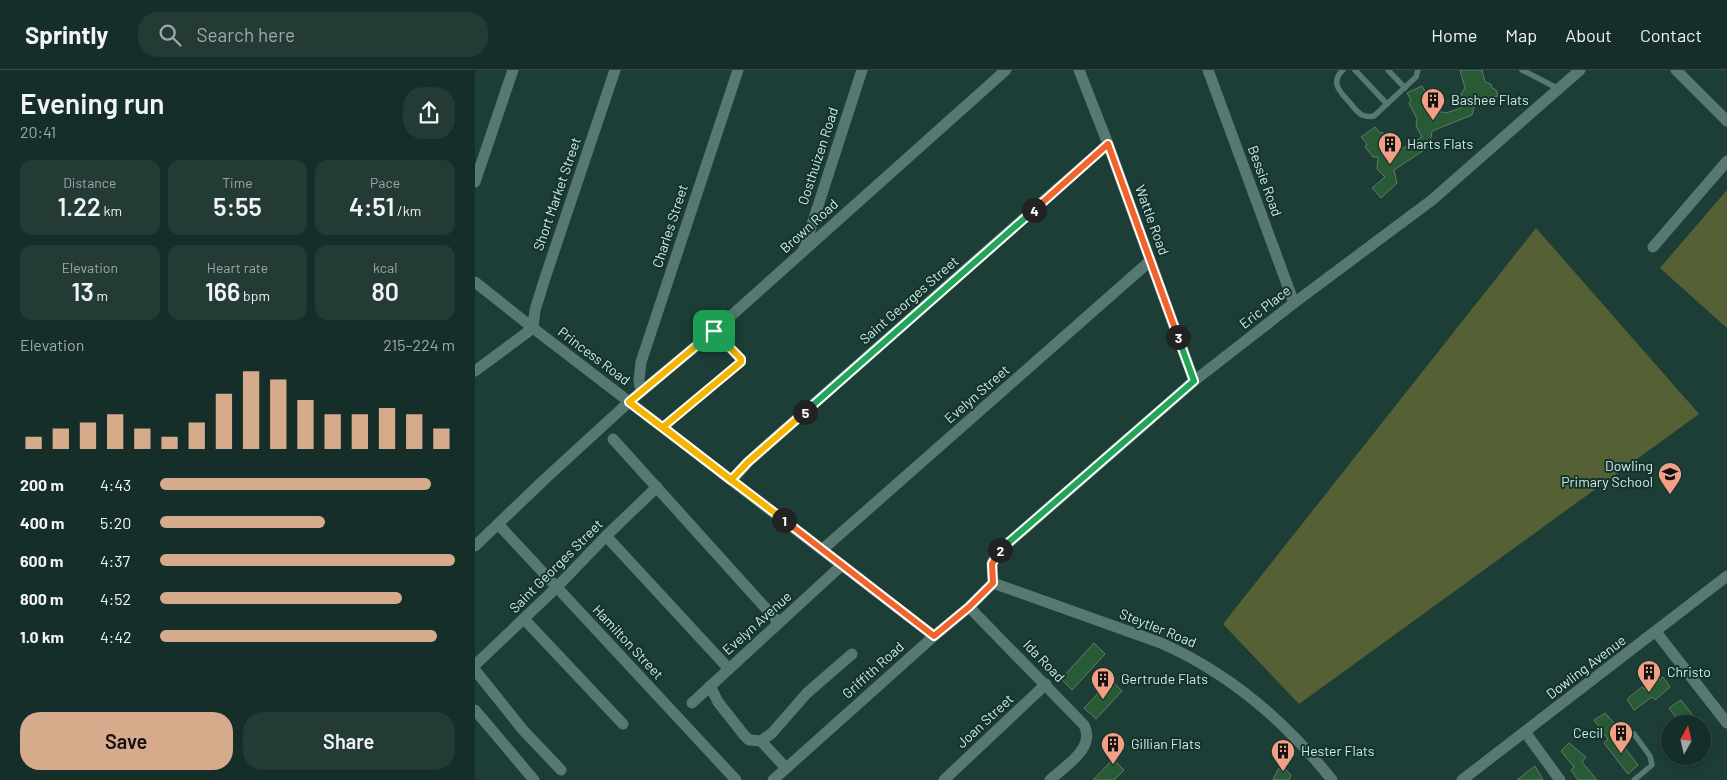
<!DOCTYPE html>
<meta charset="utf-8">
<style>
:root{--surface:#162e29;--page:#233a35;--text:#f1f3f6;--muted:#9ea8a8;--line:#354a46;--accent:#d6ab8b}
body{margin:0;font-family:Barlow,sans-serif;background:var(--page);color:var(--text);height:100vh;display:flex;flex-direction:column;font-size:19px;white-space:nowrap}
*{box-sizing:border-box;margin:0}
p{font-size:16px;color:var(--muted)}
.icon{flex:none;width:28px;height:28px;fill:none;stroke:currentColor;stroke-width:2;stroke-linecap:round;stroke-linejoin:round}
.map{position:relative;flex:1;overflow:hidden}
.sheet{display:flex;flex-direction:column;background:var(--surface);width:475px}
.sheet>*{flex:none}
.needle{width:32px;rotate:8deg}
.controls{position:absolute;left:1186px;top:645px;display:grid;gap:10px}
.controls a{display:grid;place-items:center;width:50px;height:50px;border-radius:50%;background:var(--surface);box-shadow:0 2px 8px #0003,0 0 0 1px var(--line);font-size:25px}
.pin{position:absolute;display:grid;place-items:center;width:42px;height:42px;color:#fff;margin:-21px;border-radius:10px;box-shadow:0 2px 8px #0006}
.km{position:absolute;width:25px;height:25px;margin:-12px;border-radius:50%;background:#222;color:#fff;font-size:14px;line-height:25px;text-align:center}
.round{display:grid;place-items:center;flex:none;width:52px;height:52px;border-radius:20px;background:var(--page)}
.summary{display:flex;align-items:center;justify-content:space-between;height:85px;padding:0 20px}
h1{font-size:28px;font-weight:600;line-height:38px}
.figures{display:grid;grid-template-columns:repeat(3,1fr);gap:8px;height:85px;padding:5px 20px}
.figures div{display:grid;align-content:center;border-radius:12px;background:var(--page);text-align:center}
.figures b{font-size:25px;font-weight:600}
.figures small{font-size:14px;font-weight:400}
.figures p{font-size:14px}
.chart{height:140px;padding:10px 20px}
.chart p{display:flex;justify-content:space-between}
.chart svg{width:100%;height:90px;margin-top:5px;stroke:var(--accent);stroke-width:6}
.cta{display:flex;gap:10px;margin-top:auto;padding:10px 20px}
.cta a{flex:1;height:58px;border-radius:20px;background:var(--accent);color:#111;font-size:20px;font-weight:600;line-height:58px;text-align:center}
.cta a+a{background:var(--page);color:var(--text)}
ul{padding:0 20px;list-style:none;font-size:16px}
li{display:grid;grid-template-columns:80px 60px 1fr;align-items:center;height:38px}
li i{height:12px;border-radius:6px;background:var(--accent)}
header{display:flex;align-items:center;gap:30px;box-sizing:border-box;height:70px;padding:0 25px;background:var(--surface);border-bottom:1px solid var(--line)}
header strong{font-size:24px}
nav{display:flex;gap:28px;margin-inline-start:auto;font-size:18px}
.search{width:350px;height:45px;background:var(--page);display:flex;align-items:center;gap:12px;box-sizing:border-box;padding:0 18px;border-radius:20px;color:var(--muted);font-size:19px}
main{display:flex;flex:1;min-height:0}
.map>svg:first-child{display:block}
</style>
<header>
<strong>Sprintly</strong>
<div class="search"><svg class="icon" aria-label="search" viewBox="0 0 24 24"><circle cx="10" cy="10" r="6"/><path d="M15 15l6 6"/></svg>Search here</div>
<nav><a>Home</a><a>Map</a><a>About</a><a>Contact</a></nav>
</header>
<main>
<section class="sheet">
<div class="summary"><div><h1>Evening run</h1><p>20:41</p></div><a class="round"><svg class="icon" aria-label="share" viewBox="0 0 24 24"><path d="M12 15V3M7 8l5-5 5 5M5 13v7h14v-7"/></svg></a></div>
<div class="figures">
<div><p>Distance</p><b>1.22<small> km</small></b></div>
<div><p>Time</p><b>5:55</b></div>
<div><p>Pace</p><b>4:51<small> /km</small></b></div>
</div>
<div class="figures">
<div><p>Elevation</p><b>13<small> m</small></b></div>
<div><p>Heart rate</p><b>166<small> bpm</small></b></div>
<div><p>kcal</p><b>80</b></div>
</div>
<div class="chart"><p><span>Elevation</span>215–224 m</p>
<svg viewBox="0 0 160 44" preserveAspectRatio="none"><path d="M5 44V38M15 44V34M25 44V31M35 44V27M45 44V34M55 44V38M65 44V31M75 44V17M85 44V6M95 44V10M105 44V20M115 44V27M125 44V27M135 44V24M145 44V27M155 44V34"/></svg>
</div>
<ul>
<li><b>200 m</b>4:43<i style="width:92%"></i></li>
<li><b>400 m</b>5:20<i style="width:56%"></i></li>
<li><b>600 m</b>4:37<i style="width:100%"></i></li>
<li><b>800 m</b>4:52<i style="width:82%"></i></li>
<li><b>1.0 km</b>4:42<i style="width:94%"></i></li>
</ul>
<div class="cta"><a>Save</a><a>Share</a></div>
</section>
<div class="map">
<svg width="1252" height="710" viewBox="0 0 1252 710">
<rect width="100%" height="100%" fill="#1d3e37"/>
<g fill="#556134">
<path d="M1252 120V258L1185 198Z"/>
<path d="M1061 158 1224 344 824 634 748 554Z"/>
</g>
<g fill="#285b35" stroke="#627a66">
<path d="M985 0H1007L1010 12 1016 14 1017 18 1021 20 1023 26 1001 30 997 45 957 61 955 76 919 100 922 113 906 128 897 118 910 107 902 99 903 87H898L890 77 892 74 886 67 900 57 905 63H909L917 72 916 78H928L947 67 941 56 942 49 934 33 936 30 932 23 947 16 951 23 954 24 962 41 971 43 986 38 988 31 986 24 990 18Z"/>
<path d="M619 573 630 584 597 620 586 609Z"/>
<path d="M1188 607 1195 617 1180 630 1177 627 1159 640 1152 629 1167 617 1171 620Z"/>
<path d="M636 610 647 621 621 649 609 638Z"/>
<path d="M1206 630 1220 648 1216 650 1219 654H1206L1194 638Z"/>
<path d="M1130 643 1147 662 1140 665 1163 695 1153 704 1129 673 1133 669 1119 650Z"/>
<path d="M1094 673 1111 687 1107 692 1122 710H1103L1096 700 1099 697 1086 681Z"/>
<path d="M638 689 649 700 639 710H618Z"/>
<path d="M1060 696 1068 710H1042Z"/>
<path d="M803 699H810L816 705 814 710H798Z"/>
</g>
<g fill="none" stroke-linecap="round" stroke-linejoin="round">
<g stroke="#577971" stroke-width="5.5">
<path d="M868 0C854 13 866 23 876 34 879 38 883 43 887 45 892 47 895 47 899 46L941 7 943 0"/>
<path d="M880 0 912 34"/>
<path d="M913 0 930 18"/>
<path d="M1047 0 1084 19"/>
<path d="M188 357 266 293V289L239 261"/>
<path d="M1159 710 1177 695 1175 686 1159 664"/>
</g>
<g stroke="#577971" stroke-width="11">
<path d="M604 0 633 74 719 311"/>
<path d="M733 0 819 233"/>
<path d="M1201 0 1252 51"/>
<path d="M0 112 38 0"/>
<path d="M1178 177 1252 91"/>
<path d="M329 179 387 0"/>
<path d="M0 212 58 258 459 566"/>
<path d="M0 301 58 258 60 240 70 208 140 0"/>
<path d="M166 322 164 311 166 292 263 0"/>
<path d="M138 369 304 553"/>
<path d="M257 410 273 392 633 74"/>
<path d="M23 454 261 710"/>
<path d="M131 466 254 599"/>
<path d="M0 476 71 408 154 332 239 261 531 0"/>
<path d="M348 479 675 191"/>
<path d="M518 513 517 493 523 482 719 311 819 233 957 130 1105 0"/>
<path d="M518 513 686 573C754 603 811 652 857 710"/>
<path d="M494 537 609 655C621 678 591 695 575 710"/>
<path d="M49 549 148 654"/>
<path d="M1181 562 1252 653"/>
<path d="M0 595 81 518 131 466 182 417"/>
<path d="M0 600 48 660 86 700"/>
<path d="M235 616 243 632 269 665 274 670 286 671 297 663 332 623 377 584"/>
<path d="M217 633 367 495"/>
<path d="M0 640 59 710"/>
<path d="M1050 662 1085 710"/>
<path d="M286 671 311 698"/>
<path d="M298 710 459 566 494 537 518 513"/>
<path d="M469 710 571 614"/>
<path d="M987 710 1252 506"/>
</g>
</g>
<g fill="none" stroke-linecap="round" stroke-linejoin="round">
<g stroke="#fff" stroke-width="10">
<path id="split-1" d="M239 261 154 332 309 450"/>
</g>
<g stroke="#fff" stroke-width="10">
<path id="split-2" d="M309 450 459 566 494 537 518 513 517 494 525 480"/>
</g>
<g stroke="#fff" stroke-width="10">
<path id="split-3" d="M525 480 719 311 703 267"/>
</g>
<g stroke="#fff" stroke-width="10">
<path id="split-4" d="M559 140 633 74 703 267"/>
</g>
<g stroke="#fff" stroke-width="10">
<path id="split-5" d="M330 342 559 140"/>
</g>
<g stroke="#fff" stroke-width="10">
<path id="split-6" d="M239 261 266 289V292L188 357 256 410 273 392 330 342"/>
</g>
<use href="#split-1" stroke="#f5b400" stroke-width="6"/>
<use href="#split-2" stroke="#f0652b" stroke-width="6"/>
<use href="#split-3" stroke="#22a559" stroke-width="6"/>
<use href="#split-4" stroke="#f0652b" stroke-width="6"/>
<use href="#split-5" stroke="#22a559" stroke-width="6"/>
<use href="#split-6" stroke="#f5b400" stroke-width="6"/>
</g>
<defs>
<g id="building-pin" transform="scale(1.25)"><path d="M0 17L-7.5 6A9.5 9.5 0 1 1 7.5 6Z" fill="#f39f86" stroke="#12342d"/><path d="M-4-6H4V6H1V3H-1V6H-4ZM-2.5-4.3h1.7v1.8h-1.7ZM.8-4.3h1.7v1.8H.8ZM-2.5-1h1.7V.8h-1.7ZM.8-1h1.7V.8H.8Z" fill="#111"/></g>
<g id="school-pin" transform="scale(1.25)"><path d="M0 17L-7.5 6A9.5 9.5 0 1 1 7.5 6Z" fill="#f39f86" stroke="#12342d"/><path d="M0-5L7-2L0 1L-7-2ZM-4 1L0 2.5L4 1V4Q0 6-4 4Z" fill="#111"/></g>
</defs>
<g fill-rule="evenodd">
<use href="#building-pin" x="958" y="30"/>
<use href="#building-pin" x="915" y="74"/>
<use href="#school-pin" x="1195" y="404"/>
<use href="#building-pin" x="1174" y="602"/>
<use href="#building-pin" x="628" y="609"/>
<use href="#building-pin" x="1146" y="663"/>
<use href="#building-pin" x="638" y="674"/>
<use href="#building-pin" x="808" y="681"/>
</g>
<g text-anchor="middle" stroke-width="4" stroke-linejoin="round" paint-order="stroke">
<g font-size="14" fill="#d6e8e3" stroke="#12342d" text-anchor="start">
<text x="976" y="35">Bashee Flats</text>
<text x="932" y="79">Harts Flats</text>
<text x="1178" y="401" text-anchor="end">Dowling<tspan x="1178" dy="16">Primary School</tspan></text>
<text x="1192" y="607">Christo</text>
<text x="646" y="614">Gertrude Flats</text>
<text x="1128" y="668" text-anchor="end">Cecil</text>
<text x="656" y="679">Gillian Flats</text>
<text x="826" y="686">Hester Flats</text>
</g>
<g font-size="14" fill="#d6e8e3" stroke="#12342d">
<text transform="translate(343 86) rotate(-72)" y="5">Oosthuizen Road</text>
<text transform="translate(790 111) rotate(70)" y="5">Bessie Road</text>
<text transform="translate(82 124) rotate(-71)" y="5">Short Market Street</text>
<text transform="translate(677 150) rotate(70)" y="5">Wattle Road</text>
<text transform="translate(195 156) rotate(-72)" y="5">Charles Street</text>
<text transform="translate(334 156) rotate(-42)" y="5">Brown Road</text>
<text transform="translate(434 230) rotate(-41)" y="5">Saint Georges Street</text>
<text transform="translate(790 237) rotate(-38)" y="5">Eric Place</text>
<text transform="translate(119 286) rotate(37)" y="5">Princess Road</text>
<text transform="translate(502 324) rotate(-41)" y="5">Evelyn Street</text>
<text transform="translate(81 496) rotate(-45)" y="5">Saint Georges Street</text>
<text transform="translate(282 553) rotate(-42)" y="5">Evelyn Avenue</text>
<text transform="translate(683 558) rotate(22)" y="5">Steytler Road</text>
<text transform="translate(153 572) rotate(47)" y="5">Hamilton Street</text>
<text transform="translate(569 591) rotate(46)" y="5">Ida Road</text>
<text transform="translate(1111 597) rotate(-37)" y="5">Dowling Avenue</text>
<text transform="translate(398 600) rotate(-42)" y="5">Griffith Road</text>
<text transform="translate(510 651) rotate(-43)" y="5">Joan Street</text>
</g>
</g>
</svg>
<div class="controls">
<a><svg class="needle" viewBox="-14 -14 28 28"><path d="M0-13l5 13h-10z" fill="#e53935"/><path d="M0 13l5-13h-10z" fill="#9ea8a8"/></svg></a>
</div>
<div class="pin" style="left:239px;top:261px;background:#1e9e55"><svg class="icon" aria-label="arrive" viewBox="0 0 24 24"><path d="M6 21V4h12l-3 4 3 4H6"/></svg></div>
<b class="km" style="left:309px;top:450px">1</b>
<b class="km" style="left:525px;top:480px">2</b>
<b class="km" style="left:703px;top:267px">3</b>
<b class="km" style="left:559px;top:140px">4</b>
<b class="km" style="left:330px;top:342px">5</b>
</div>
</main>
